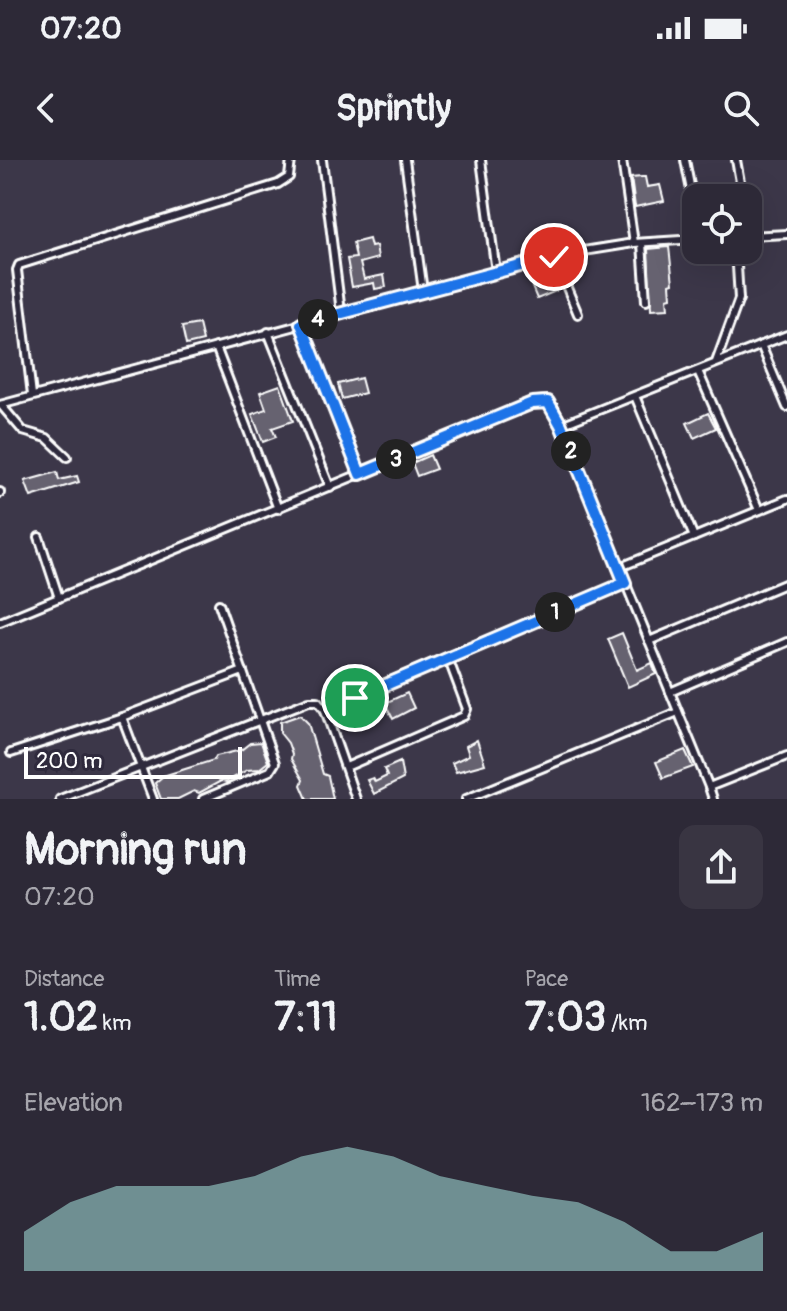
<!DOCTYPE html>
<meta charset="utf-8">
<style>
:root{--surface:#2d2937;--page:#393542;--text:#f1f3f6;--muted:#a7a6ad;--line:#484552;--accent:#8bbbb9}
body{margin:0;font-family:Pangolin,sans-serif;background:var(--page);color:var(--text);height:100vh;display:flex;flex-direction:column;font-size:30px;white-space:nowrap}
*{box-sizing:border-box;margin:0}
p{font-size:26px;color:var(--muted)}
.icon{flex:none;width:44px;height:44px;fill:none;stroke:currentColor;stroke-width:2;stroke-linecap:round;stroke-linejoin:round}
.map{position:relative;height:639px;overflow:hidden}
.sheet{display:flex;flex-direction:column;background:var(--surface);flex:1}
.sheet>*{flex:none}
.tools{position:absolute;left:682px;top:24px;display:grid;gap:16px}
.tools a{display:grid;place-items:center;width:80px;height:80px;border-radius:16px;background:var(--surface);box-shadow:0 8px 32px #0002,0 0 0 2px var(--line);font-size:40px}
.scale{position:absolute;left:24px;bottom:20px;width:218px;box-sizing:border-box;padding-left:8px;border:4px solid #fff;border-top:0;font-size:22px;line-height:28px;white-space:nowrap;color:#fff;-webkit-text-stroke:6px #2f2a3d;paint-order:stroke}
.pin{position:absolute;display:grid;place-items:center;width:68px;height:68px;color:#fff;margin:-34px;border:4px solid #fff;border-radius:50%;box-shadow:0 2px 8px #0007}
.km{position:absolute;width:40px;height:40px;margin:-20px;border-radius:50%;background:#222;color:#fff;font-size:22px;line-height:40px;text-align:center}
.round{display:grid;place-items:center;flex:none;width:84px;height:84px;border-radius:16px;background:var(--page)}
.summary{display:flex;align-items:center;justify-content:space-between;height:136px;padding:0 24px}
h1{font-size:44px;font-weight:700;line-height:60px}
.figures{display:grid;grid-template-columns:repeat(3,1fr);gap:12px;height:136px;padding:8px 24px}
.figures div{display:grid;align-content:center}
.figures b{font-size:40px;font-weight:700}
.figures small{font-size:22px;font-weight:400}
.figures p{font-size:22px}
.chart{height:224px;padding:16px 24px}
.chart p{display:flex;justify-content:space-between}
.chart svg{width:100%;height:144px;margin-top:8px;fill:var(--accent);opacity:.7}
.status{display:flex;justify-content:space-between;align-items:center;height:56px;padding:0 40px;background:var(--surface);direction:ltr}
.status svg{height:22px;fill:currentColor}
header{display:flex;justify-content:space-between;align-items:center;height:104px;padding:0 24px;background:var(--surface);font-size:36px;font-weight:700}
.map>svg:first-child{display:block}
</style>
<div class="status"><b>07:20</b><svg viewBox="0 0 49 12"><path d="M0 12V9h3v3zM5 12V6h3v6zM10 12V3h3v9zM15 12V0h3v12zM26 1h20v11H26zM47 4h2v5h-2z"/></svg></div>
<header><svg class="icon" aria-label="back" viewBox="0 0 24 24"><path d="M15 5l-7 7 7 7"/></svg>Sprintly<svg class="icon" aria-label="search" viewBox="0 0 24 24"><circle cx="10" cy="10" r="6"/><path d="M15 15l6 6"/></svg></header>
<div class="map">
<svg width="787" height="639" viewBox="0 0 787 639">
<rect width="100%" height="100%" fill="#3c3749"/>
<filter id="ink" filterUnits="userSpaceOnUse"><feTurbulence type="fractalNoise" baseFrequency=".0125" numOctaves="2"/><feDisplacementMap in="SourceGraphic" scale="16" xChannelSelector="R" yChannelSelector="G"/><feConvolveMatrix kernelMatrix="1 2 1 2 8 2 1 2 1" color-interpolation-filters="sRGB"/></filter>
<g filter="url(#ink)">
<g fill="#666270" stroke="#fff" stroke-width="2">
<path d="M642 17H645L647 27 660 25 664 41 635 47 631 18Z"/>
<path d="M369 79 371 87 376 86 378 98 360 103 364 119 384 115 386 127 375 129 374 123 352 127 347 99 356 98 353 83Z"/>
<path d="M669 87 673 123 670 124 671 137 667 138 668 149 651 150 648 89Z"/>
<path d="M549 114 556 131 537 139 530 122Z"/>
<path d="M199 164 203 181 186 185 182 167Z"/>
<path d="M361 218 365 233 342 239 338 224Z"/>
<path d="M280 225 293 261 272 268 276 277 263 282 252 254 266 249 260 232Z"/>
<path d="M708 253 716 268 694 278 687 263Z"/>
<path d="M430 295 436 309 417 316 412 303Z"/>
<path d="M57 312 59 320 77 316 79 322 31 337 25 321Z"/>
<path d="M622 473 637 510 652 503 656 514 628 527 608 479Z"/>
<path d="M407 533 414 548 393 559 385 543Z"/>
<path d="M300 555 308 563 323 614 328 616 333 639H307L301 625 303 620 291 599 292 594 288 583 280 573V562Z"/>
<path d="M477 580 485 604 456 612 452 603 469 595 466 586Z"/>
<path d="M261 582 268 602 259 609 247 610 226 622 221 621 199 633 194 631 178 639H161L155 623 163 616 214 600 216 596 241 590 250 583Z"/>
<path d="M685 590 693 607 663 618 656 602Z"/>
<path d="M400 602 403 619 374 634 367 620 373 618 375 622 387 616 384 609Z"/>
</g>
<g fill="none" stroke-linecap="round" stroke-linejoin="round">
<g stroke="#fff" stroke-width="12">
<g id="street">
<path d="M322 0 341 152"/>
<path d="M405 0 423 131"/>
<path d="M481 0 496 112"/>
<path d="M622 0 634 83"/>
<path d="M685 0 696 56"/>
<path d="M736 0 743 38"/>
<path d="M748 63 751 76"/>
<path d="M748 76 787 74"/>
<path d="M642 83 646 141"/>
<path d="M554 97 578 154"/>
<path d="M301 164 360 314"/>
<path d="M268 172 330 327"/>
<path d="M761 185 787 247"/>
<path d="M216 187 278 349"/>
<path d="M716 202 739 139 736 90"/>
<path d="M698 211 759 350"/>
<path d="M32 235 17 110 19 105 278 24 289 17 291 0"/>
<path d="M635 236 694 377"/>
<path d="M0 245 565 94 634 83 696 79"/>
<path d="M1 245 23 271 47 278 67 297"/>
<path d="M561 265 787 175"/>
<path d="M0 332V333"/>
<path d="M39 377 59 438"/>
<path d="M618 408 787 339"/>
<path d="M0 462 532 243 543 241 553 247 557 256 709 627 787 596"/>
<path d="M649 481 787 423"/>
<path d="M670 532 787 482"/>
<path d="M122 557 153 639"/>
<path d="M11 593 122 557 243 511"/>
<path d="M346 607 464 556 467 549 448 498"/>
<path d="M709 627 713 639"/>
<path d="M60 639 309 541H318L325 550"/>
<path d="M203 639 270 611 275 603 219 444"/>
<path d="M356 639 325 550 625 423"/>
<path d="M466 639 678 552"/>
</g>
</g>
<use href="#street" stroke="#2f2a3d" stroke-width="6"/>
</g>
</g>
<g fill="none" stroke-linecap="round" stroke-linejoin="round" filter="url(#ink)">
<g stroke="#fff" stroke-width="16">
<path id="route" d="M355 538 625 423 561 265 548 242 532 243 360 314 301 164 554 97"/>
</g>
<use href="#route" stroke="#1a73e8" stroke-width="10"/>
</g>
</svg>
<div class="tools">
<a><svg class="icon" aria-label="locate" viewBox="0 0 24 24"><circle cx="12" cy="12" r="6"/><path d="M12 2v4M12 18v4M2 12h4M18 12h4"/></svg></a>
</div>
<div class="scale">200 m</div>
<div class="pin" style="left:355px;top:538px;background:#1e9e55"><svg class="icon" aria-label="arrive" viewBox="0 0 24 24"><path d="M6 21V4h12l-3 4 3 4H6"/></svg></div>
<div class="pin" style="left:554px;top:97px;background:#d93025"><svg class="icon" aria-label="check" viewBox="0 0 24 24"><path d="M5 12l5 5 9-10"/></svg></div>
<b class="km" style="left:555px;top:452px">1</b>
<b class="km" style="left:571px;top:291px">2</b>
<b class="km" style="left:396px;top:299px">3</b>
<b class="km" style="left:318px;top:159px">4</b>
</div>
<section class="sheet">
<div class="summary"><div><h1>Morning run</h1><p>07:20</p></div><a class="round"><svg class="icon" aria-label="share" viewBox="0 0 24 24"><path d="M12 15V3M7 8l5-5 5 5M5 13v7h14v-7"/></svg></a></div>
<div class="figures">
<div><p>Distance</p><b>1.02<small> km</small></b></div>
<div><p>Time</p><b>7:11</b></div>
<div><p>Pace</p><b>7:03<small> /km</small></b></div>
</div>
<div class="chart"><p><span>Elevation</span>162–173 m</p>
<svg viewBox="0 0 160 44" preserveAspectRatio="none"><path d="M0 44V32L10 23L20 18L30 18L40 18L50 15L60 9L70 6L80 9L90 15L100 18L110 21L120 23L130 29L140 38L150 38L160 32V44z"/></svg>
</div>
</section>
